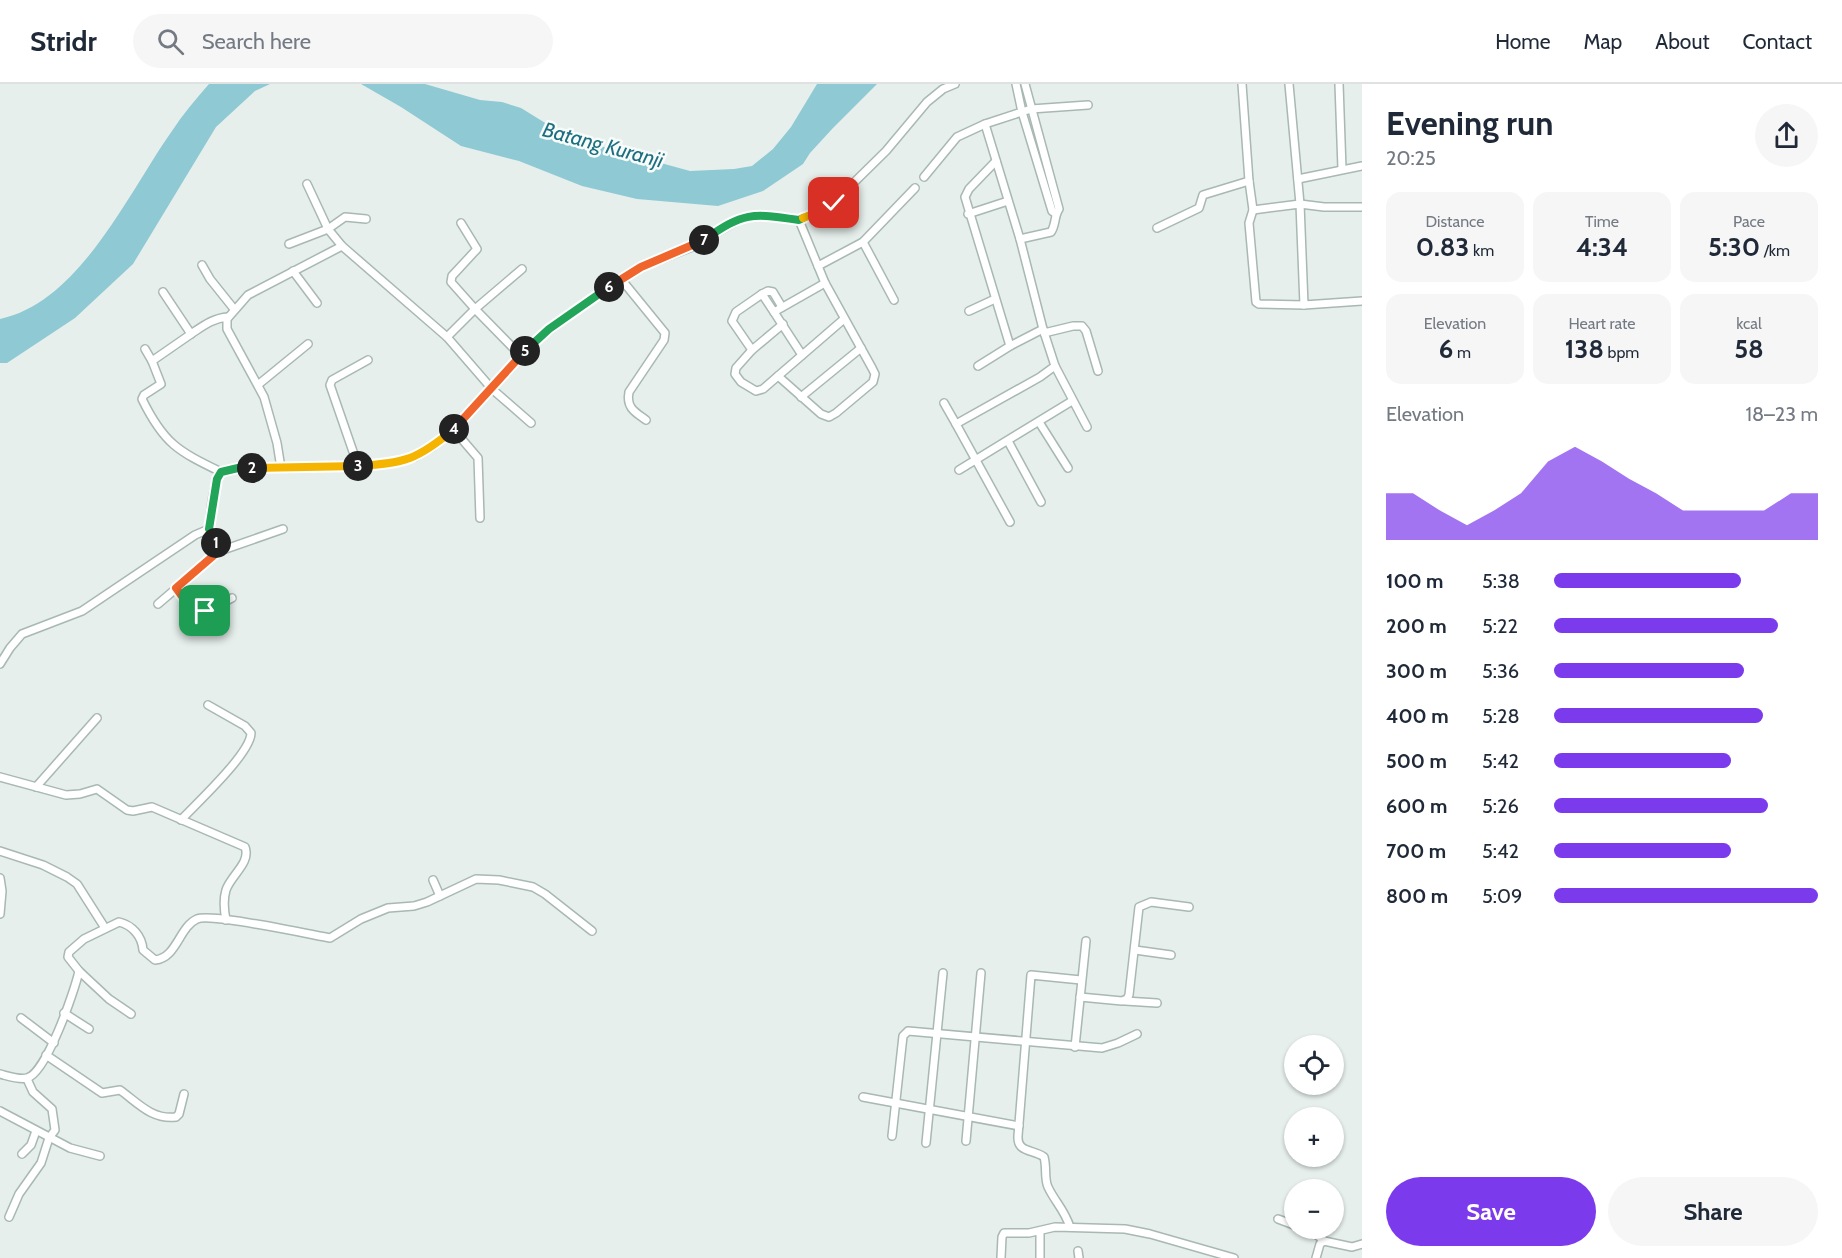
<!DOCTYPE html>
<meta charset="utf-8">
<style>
:root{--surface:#fff;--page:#f6f6f7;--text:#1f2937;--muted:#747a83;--line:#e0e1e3;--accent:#7c3aed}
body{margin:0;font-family:Cabin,sans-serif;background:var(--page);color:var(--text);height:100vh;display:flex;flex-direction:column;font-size:22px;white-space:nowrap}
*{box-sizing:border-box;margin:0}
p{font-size:20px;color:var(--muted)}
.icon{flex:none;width:33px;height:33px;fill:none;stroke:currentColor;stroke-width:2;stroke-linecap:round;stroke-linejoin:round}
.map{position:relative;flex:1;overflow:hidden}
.panel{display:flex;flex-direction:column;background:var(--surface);width:480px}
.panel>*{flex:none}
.buttons{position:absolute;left:1284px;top:951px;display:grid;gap:12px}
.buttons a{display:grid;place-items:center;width:60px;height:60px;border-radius:50%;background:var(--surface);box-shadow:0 2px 4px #0004;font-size:30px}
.pin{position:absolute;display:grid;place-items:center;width:51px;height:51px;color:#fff;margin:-26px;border-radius:12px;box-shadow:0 3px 9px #0006}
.km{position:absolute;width:30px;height:30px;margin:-15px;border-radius:50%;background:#222;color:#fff;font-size:16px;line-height:30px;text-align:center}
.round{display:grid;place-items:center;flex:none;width:63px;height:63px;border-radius:32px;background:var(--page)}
.overview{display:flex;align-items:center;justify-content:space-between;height:102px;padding:0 24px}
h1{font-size:33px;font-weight:700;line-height:45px}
.metrics{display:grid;grid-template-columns:repeat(3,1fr);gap:9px;height:102px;padding:6px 24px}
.metrics div{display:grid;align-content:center;border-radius:15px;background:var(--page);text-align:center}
.metrics b{font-size:26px;font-weight:700}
.metrics small{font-size:16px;font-weight:400}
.metrics p{font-size:16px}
.chart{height:168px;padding:12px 24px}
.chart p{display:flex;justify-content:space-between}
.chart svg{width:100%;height:108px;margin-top:6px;fill:var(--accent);opacity:.7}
.button{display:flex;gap:12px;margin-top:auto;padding:12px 24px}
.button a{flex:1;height:69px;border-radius:36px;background:var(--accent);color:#fff;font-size:24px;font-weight:700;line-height:69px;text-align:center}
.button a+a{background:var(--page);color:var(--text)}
ul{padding:0 24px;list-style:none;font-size:20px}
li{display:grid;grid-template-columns:96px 72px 1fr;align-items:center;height:45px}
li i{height:15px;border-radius:8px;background:var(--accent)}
header{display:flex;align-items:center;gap:36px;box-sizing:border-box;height:84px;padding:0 30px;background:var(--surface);border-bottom:2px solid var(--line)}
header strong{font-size:28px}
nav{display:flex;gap:33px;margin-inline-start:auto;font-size:21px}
.search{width:420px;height:54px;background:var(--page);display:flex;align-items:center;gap:15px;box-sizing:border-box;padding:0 21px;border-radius:33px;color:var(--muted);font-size:22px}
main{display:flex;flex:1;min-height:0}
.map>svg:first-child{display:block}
</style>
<header>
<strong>Stridr</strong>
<div class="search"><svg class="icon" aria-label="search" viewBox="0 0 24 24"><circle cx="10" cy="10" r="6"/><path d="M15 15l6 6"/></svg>Search here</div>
<nav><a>Home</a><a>Map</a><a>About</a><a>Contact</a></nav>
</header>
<main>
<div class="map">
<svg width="1362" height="1174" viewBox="0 0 1362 1174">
<rect width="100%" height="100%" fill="#e6efeb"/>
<g fill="#8ec9d4">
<path d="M209 0H270L255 7 216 43 133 180 75 234 7 279H0V235C80 218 128 109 172 47 183 30 196 15 209 0Z"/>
<path d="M361 0H425L480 16 502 18 521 24 555 45 593 61 625 67 639 73 690 87 734 85 752 82 773 65 791 43 817 0H877L833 44 810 69 803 80 763 107 718 122 637 115 582 102 519 77 461 62 401 23Z"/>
</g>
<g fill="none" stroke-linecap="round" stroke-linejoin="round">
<g stroke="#a8b8b2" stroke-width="10">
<g id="minor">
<path d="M1016 0 1022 28 1052 127 1055 129"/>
<path d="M1242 0 1249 97 1253 126 1249 139 1256 218 1259 220 1304 221"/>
<path d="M1289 0 1300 120 1304 221 1362 217"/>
<path d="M1339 0 1342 85"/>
<path d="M985 40 1020 155 1043 245 1055 282 1087 343"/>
<path d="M996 77 969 105 965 113 1010 262"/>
<path d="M924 93 957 53 985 40 1031 25 1088 21"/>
<path d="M1298 95 1362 82"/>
<path d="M307 100 328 145 342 162 447 253 492 305 531 339"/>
<path d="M1253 126 1300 120 1324 123H1362"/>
<path d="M968 130 1008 117"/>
<path d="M461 139 477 165 452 192 451 198 475 225 521 272"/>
<path d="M1157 144 1199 124 1203 111 1249 97"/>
<path d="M1020 155 1051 148C1056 141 1054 132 1059 125L1025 0"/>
<path d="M863 158 894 216"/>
<path d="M289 160 328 145 345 133 366 135"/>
<path d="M202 181 210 195 234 225"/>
<path d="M818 182 863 158 915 104"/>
<path d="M293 187 317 219"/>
<path d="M621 195 665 249 664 256 629 308C626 324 635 328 646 336"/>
<path d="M163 208 191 250 152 277 161 300 144 311 142 315C164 360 178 367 221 388"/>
<path d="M762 210 768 207 773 208 782 223"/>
<path d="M969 227 995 215"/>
<path d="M774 228 762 210 736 228 732 237 752 266 783 240"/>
<path d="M1044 249 1073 242H1082L1086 247 1098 287"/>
<path d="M191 250C203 242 213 234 228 233"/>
<path d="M447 253 475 225 522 185"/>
<path d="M145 265 152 277"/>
<path d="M752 266 736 284 735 290 741 298 756 307 763 305 778 292 844 235"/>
<path d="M802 271 774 228 825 199"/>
<path d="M978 282 1010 262 1043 245"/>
<path d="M778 292 821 330 829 333 836 329 873 298 875 290 872 284 825 199 799 136"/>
<path d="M259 300 308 260"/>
<path d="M801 313 861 264"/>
<path d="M944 319 956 340"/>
<path d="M1039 338 1068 384"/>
<path d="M454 346 478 374 480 434"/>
<path d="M1008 357 1041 418"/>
<path d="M358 382 330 301 332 296 368 276"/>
<path d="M281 384 277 359 264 313 227 245V235L248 211 342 162"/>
<path d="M959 386 1072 317"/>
<path d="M1010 438 956 340 1040 293 1055 282"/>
<path d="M209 445 220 467 283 445"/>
<path d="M176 504 190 522 200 528 211 525 232 514"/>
<path d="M158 520 220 467"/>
<path d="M0 580 10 564 22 550 82 527 195 451 209 445C211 426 212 405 221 388L238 384H286L385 380 415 373 432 363 454 346 537 255 601 208 641 183 692 163 742 134 764 131 799 136 828 124 886 67 927 18 943 5 955 0"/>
<path d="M0 693 66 711 80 710 97 705 127 726 133 727 152 723 245 763C251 779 231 791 226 806 223 816 224 826 226 836"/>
<path d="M36 703 97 634"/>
<path d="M181 736C197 719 251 669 251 649L245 642 208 621"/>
<path d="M0 767 43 781 67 793 77 800 105 844"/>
<path d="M0 794 2 807 0 830"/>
<path d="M433 796 440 812"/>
<path d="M1135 866 1171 871"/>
<path d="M79 887 109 915 131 930"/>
<path d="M1080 913 1122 917 1127 915 1129 911 1139 823 1151 818 1189 823"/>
<path d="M1125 917 1157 919"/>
<path d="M64 929 89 945"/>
<path d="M21 934 54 959"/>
<path d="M1075 963 1086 857"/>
<path d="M46 971 102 1009 120 1006C138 1019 152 1036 176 1033L179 1030 184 1010"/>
<path d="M0 990C8 992 19 996 27 994 46 990 75 906 79 887L68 873 69 868 84 855 119 838C132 841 142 852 143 866L155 876C177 874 179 843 197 835 211 829 308 850 330 854L361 835 388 824 414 822 427 818 476 795 499 796 533 803 545 810 592 847"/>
<path d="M863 1013 1019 1042"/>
<path d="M0 1027 70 1064 100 1072"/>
<path d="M892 1052 903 952 908 947 1102 964 1118 959 1137 950"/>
<path d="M966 1057 981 889"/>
<path d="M926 1059 943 889"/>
<path d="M22 1070 31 1061 36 1047"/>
<path d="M9 1133 19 1110 41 1079 49 1054 55 1046 52 1025 33 1008 27 995"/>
<path d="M1278 1135 1294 1141"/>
<path d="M1070 1143C1064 1125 1055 1118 1048 1103 1044 1095 1047 1083 1044 1073 1033 1065 1017 1069 1018 1052L1031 891 1081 896"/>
<path d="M1303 1144 1317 1151 1324 1157"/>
<path d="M1078 1167 1079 1174"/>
<path d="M1001 1174 1002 1153 1004 1149H1029L1055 1143 1125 1145 1150 1150 1234 1174"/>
<path d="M1040 1174V1147"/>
<path d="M1316 1174 1320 1160 1324 1157 1352 1163 1362 1160"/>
</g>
</g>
<use href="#minor" stroke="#fff" stroke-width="7"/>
</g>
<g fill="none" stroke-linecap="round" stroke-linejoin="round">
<g stroke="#fff" stroke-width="12">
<path id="split-1" d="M205 527C190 528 184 514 176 504L220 466 216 459"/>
</g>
<g stroke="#fff" stroke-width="12">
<path id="split-2" d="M216 459 209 445 217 395 221 388 238 384H252"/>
</g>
<g stroke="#fff" stroke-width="12">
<path id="split-3" d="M252 384 358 382"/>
</g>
<g stroke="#fff" stroke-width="12">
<path id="split-4" d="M358 382C405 379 417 376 454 345"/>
</g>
<g stroke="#fff" stroke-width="12">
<path id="split-5" d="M454 345 525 267"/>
</g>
<g stroke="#fff" stroke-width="12">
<path id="split-6" d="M525 267 549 245 609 203"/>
</g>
<g stroke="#fff" stroke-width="12">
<path id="split-7" d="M609 203 641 183 704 156"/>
</g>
<g stroke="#fff" stroke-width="12">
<path id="split-8" d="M704 156C744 128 751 129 799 136L803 134"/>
</g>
<g stroke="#fff" stroke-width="12">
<path id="split-9" d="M803 134 828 124 834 119"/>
</g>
<use href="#split-1" stroke="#f0652b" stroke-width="8"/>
<use href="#split-2" stroke="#22a559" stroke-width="8"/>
<use href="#split-3" stroke="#f5b400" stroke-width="8"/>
<use href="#split-4" stroke="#f5b400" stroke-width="8"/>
<use href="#split-5" stroke="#f0652b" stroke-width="8"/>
<use href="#split-6" stroke="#22a559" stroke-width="8"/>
<use href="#split-7" stroke="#f0652b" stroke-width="8"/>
<use href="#split-8" stroke="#22a559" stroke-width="8"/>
<use href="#split-9" stroke="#f5b400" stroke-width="8"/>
</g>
<g text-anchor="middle" stroke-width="5" stroke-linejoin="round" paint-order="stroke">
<g font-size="21" font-style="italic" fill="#1c6f80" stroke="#f7fbf9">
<text transform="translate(603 61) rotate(15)" y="7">Batang Kuranji</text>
</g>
</g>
</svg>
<div class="buttons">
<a><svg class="icon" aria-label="locate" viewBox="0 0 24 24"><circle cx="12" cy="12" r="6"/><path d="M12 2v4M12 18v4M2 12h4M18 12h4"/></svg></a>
<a>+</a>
<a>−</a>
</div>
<div class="pin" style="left:205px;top:527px;background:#1e9e55"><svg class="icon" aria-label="arrive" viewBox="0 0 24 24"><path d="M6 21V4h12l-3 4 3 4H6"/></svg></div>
<div class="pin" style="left:834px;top:119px;background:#d93025"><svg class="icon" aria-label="check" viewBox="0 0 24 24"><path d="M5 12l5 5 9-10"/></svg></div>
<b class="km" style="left:216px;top:459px">1</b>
<b class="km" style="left:252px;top:384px">2</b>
<b class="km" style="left:358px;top:382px">3</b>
<b class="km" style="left:454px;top:345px">4</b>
<b class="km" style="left:525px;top:267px">5</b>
<b class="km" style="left:609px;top:203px">6</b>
<b class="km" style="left:704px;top:156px">7</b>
</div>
<section class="panel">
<div class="overview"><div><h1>Evening run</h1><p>20:25</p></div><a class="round"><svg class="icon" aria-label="share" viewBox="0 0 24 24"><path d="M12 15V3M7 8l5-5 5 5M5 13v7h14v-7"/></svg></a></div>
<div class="metrics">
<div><p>Distance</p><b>0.83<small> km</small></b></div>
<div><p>Time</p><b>4:34</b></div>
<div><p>Pace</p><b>5:30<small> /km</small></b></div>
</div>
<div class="metrics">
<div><p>Elevation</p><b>6<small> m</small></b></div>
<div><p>Heart rate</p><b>138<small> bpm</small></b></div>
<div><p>kcal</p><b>58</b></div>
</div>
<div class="chart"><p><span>Elevation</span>18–23 m</p>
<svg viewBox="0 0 160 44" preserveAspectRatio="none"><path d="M0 44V25L10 25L20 32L30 38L40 32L50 25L60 12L70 6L80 12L90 19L100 25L110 32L120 32L130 32L140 32L150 25L160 25V44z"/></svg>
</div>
<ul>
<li><b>100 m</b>5:38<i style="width:71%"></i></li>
<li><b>200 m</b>5:22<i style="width:85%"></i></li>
<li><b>300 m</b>5:36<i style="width:72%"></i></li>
<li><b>400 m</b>5:28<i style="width:79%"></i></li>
<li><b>500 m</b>5:42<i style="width:67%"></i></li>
<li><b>600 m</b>5:26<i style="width:81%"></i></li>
<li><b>700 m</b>5:42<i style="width:67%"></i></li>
<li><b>800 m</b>5:09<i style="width:100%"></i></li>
</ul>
<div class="button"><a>Save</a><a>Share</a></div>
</section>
</main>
